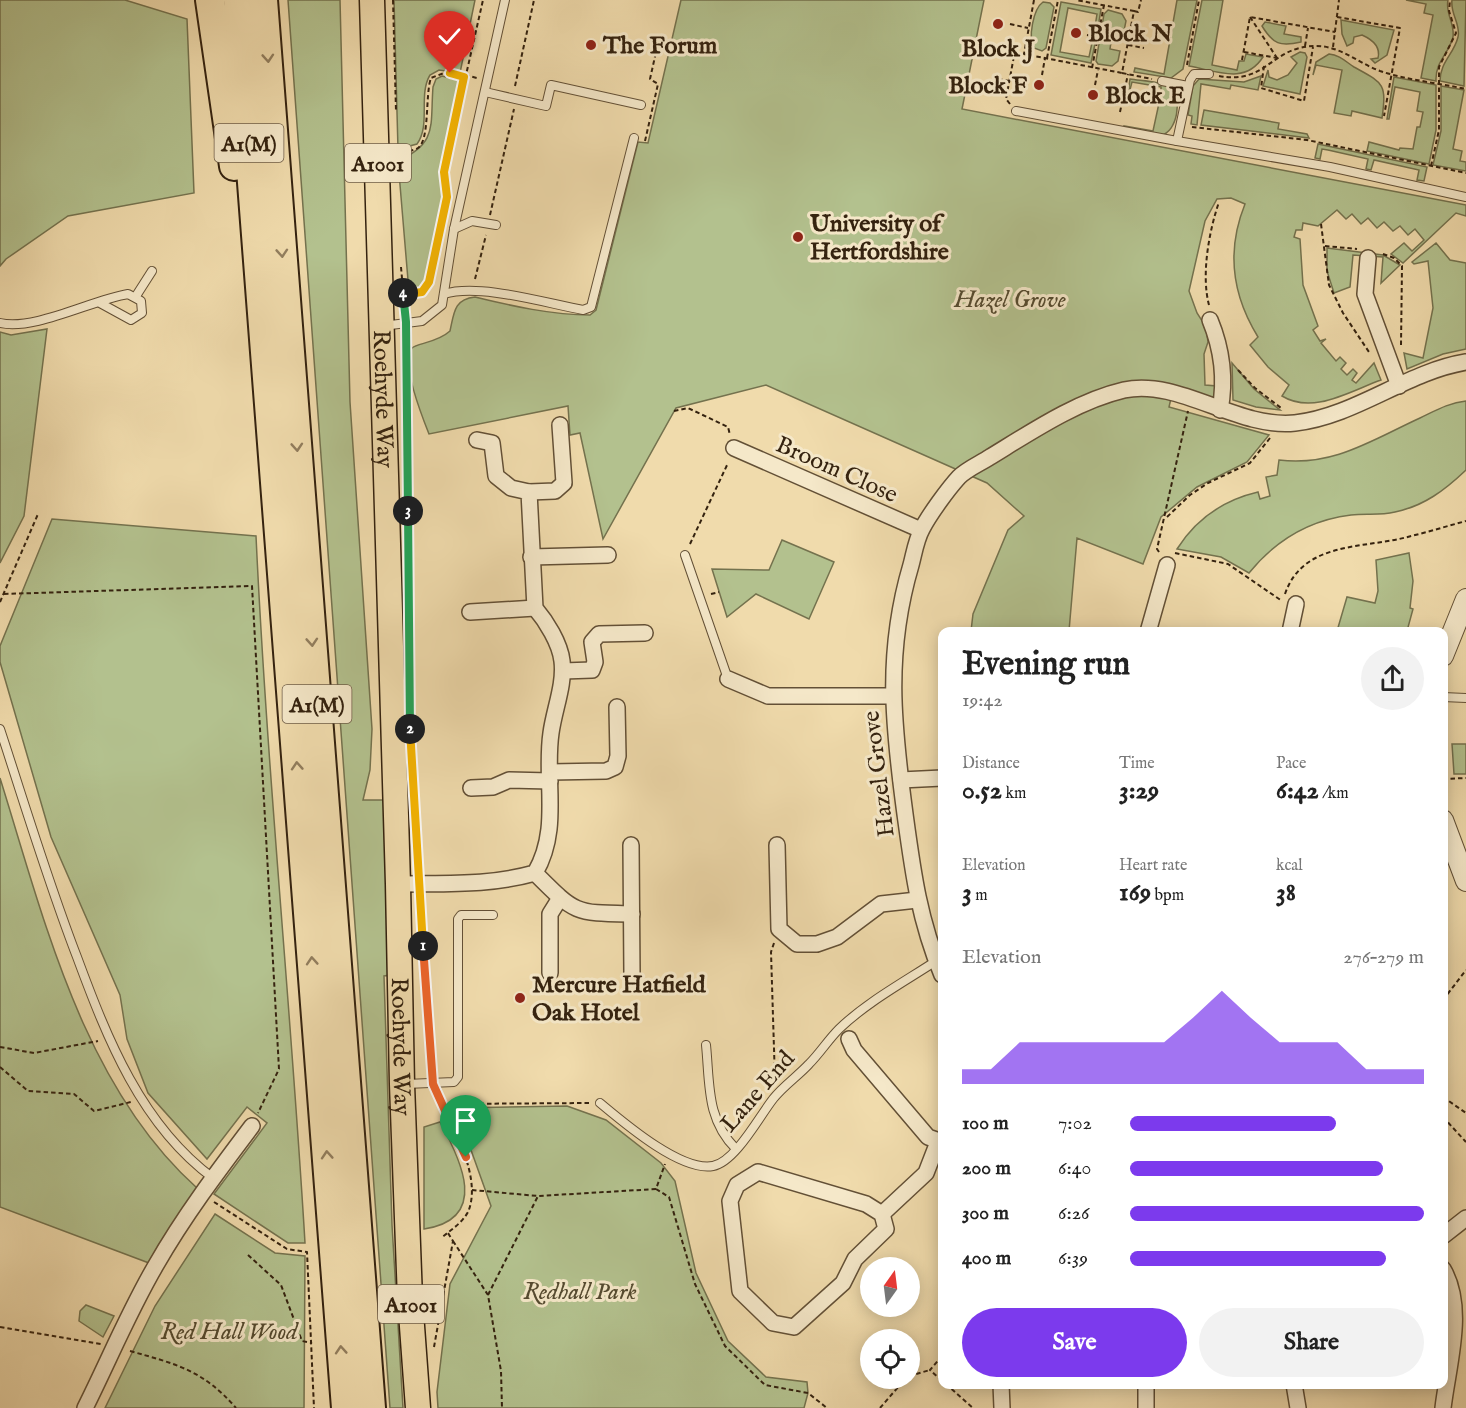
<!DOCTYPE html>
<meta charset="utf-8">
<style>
:root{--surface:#fff;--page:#f2f2f2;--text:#222;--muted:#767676;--accent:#7c3aed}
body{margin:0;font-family:"IM FELL English",serif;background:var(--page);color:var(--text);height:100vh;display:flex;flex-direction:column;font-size:22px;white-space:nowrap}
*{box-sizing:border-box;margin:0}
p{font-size:20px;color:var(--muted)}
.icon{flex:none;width:33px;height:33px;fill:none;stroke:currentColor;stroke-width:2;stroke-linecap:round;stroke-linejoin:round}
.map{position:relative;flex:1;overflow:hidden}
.sheet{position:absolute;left:938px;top:627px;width:510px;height:762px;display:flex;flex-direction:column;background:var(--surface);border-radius:12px;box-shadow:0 3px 15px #0003}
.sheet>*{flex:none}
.needle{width:39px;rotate:14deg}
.tools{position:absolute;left:860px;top:1257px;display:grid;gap:12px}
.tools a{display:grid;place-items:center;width:60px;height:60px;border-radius:50%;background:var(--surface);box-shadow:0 3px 15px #0003;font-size:30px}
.pin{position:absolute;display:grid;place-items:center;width:51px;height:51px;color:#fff;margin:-62px -26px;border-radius:50% 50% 50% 0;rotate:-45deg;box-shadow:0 0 6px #0007}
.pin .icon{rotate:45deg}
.km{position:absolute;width:30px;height:30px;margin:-15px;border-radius:50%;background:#222;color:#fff;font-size:16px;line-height:30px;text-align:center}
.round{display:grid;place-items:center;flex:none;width:63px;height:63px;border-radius:32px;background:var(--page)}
.summary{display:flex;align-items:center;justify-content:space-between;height:102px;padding:0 24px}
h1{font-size:33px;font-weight:700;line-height:45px}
.metrics{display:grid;grid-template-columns:repeat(3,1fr);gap:9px;height:102px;padding:6px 24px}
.metrics div{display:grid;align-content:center}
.metrics b{font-size:26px;font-weight:700}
.metrics small{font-size:16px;font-weight:400}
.metrics p{font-size:16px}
.chart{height:168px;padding:12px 24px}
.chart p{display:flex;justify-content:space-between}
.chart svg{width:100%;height:108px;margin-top:6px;fill:var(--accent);opacity:.7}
.cta{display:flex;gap:12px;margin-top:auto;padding:12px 24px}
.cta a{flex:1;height:69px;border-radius:36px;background:var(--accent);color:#fff;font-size:24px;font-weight:700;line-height:69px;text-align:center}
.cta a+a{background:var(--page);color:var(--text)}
ul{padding:0 24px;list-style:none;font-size:20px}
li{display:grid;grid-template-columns:96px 72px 1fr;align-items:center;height:45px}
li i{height:15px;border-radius:8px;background:var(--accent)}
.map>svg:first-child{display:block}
</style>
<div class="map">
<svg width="1466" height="1408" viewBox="0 0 1466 1408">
<rect width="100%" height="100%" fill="#f0dbac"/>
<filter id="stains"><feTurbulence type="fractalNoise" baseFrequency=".00333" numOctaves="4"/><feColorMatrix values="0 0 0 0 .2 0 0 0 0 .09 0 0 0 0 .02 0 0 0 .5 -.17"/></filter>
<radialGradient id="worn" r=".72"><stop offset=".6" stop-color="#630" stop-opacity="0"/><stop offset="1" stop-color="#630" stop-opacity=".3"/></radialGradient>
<g fill="#b3c18e" stroke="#74724e" stroke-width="1.5">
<path d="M0 0H125L187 19 194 193 68 216 6 259 0 266Z"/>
<path d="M288 0H340L350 402 372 729 370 770 363 800H386L391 975 384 976 392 1225 403 1408H390Z"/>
<path d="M394 0H475L460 73 439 70 430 75C418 95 431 125 417 144L398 149Z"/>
<path d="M681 0H984L962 109 1466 205V216L1456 213 1403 263 1391 254 1404 243 1412 251 1424 240 1415 229 1408 235 1400 226 1393 231 1384 222 1377 228 1368 218 1361 224 1352 214 1346 219 1337 210 1318 226 1303 223 1302 230H1296L1294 237 1300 239 1303 285 1318 326 1313 330 1320 341 1326 339 1321 343 1336 361 1340 357 1346 363 1341 369 1347 375 1353 369 1357 373 1352 380 1356 383 1374 363 1381 380C1350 391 1313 415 1282 396L1289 385 1268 367 1250 345 1258 337C1232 295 1226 251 1245 204L1231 198 1217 199 1205 221 1189 291 1197 313 1206 327 1208 342 1204 354 1205 385 1217 386 1216 395 1210 399 1172 394 1169 407 1269 435 1247 462 1197 487 1161 517 1143 564 1077 538 1069 631H971L973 614 1008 530 1024 516 987 483 766 385 676 408 603 539 580 433 570 435 568 406 429 434C423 419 400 361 412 348 417 343 437 343 450 331 454 313 454 299 475 297 512 306 552 315 590 315L596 310 638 142 648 143Z"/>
<path d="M1177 0H1197L1183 69 1171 78 1134 72 1135 68 1164 74Z"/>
<path d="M1202 0H1223L1212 65 1237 70 1239 61H1244L1246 54 1263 57C1245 85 1217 71 1189 66Z"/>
<path d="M1406 0H1448C1445 14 1455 23 1453 37 1449 54 1435 61 1436 81L1421 78 1433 15 1424 13 1426 4Z"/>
<path d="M1452 0H1466L1464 86 1440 81C1440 62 1454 54 1458 37 1461 24 1450 14 1452 0Z"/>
<path d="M1043 2 1050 3 1054 7 1046 48 1042 51 1034 48C1028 38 1033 9 1043 2Z"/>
<path d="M1061 2 1101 9 1097 34 1094 33 1097 14 1068 8 1060 52 1089 57 1093 38 1096 39 1091 63 1051 55Z"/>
<path d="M1108 10 1122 14 1126 21 1124 31 1113 29 1110 49 1120 51 1118 61 1112 66 1098 64 1096 61 1104 14Z"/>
<path d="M1341 20 1394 30 1387 55 1375 63 1371 59 1378 58C1381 46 1371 39 1362 35L1354 37 1353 43 1347 46 1342 34Z"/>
<path d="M1265 22 1286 26 1284 34 1301 37V42C1280 47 1273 44 1262 26Z"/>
<path d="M1300 52 1305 53 1307 57 1300 94 1263 86 1268 70 1269 77 1277 80 1288 75 1297 63 1291 57Z"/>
<path d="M1329 54C1340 55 1346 62 1354 67 1383 83 1387 83 1382 118L1352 111 1351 116 1334 113 1342 70 1316 65 1313 75 1316 62Z"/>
<path d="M442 76 462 81 442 172 445 197 426 285 421 290 409 292 398 161C438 143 430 126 433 87L436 79Z"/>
<path d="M1261 76 1258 90 1231 85 1230 89 1201 84 1197 125 1191 124 1192 116 1188 115 1193 86 1199 79 1244 82Z"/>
<path d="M1394 77 1436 85V130L1429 164 1367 151 1369 142 1399 150 1400 148 1413 149 1417 127H1420L1423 112 1417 111 1420 92 1395 87 1389 119H1387Z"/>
<path d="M1130 79C1142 81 1161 81 1171 88 1183 97 1177 133 1161 135 1149 136 1135 131 1124 129V126L1153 131 1161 94V87L1132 82 1127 101Z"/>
<path d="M1441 86 1464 90 1453 149 1462 151 1460 161 1466 162V171L1433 165 1441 131Z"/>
<path d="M1204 110 1279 123 1278 129 1307 134 1309 138 1201 125Z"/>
<path d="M1318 144 1427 167 1424 181 1417 180 1419 170 1374 160 1371 170 1366 169 1368 159 1328 150 1322 149 1320 159 1315 158Z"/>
<path d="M1436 243 1450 260 1466 263V349L1443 354 1407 369 1404 353 1423 358 1433 308 1428 261 1414 264 1412 262Z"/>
<path d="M1327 248 1383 255 1400 265 1381 283 1383 257 1353 255 1350 287 1334 293 1327 271Z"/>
<path d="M47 329 24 516 0 563V332L11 335Z"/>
<path d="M1232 363 1254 389 1280 410 1256 407 1233 400Z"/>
<path d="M1466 401V470C1445 490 1424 506 1395 512 1378 516 1367 513 1351 515 1310 520 1275 541 1249 573L1221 557 1177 549C1196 519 1224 500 1258 492L1260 499 1270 496 1266 477 1277 475 1279 460C1333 467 1372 440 1420 418 1435 411 1448 403 1466 401Z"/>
<path d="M52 519 256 536C267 772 291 1007 305 1243H288L214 1194 267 1123 247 1107 207 1159 148 1093 127 1039 120 995 51 837 0 662V646Z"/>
<path d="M782 540 834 562 809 619 756 594 727 617 712 569 769 570Z"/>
<path d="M1409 553 1413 581 1410 608 1413 609 1407 631H1337L1347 597 1375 603 1378 591 1376 560Z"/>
<path d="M1452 744H1466V774H1454Z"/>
<path d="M0 778C44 919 83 1086 197 1188L149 1263 0 1207Z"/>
<path d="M567 1106 606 1120 661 1163 675 1181 696 1273 728 1341 766 1377 807 1382 808 1393 804 1408H438L437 1392 450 1284 491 1206 456 1108Z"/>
<path d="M440 1122C461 1160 490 1219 424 1229V1127Z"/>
<path d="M215 1214 275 1253 305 1256 304 1408H105L155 1306Z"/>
<path d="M86 1305 114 1316 103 1337 79 1321 80 1311Z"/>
</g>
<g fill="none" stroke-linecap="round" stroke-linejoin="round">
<g stroke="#635036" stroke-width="10">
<g id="service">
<path d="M1209 74H1194L1190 80 1177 141 1330 167 1466 197"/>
<path d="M1162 81 1188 86"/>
<path d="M485 92 546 106 551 85 641 105"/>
<path d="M1016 111 1177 141"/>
<path d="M454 229 472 221 496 225"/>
<path d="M444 294C479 283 545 303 583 310L591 307 634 138"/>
<path d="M136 296 152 271"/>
<path d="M0 323C34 331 92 300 128 294L141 301 142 313 131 320 100 303"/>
<path d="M383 326 422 321 442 305 454 229 505 0"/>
<path d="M685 555 728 679"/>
<path d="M1443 697 1466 698"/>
<path d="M0 729C25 805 48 882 77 957 107 1038 141 1125 213 1178"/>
<path d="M706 1045C710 1084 706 1119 736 1149"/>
<path d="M406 1084 454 1082 458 1077V919L461 915H493"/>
<path d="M600 1103C624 1123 681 1172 713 1166 735 1162 759 1117 773 1099 783 1086 798 1076 809 1064 820 1053 828 1040 839 1029 867 1002 904 982 936 961"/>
</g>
</g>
<g stroke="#635036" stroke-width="18">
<g id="minor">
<path d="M1368 258 1365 294 1399 386"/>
<path d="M1210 320C1222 349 1226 378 1220 410"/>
<path d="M734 448 921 530"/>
<path d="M529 492 555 491 564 483 560 425"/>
<path d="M531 557 608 555"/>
<path d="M470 612 535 608"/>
<path d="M1148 632 1167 565"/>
<path d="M1290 632 1296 604"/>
<path d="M563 671 592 670 595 662 592 642 599 634 645 633"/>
<path d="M728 679 768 696H892"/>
<path d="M550 772 606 771 615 767 618 756 617 707"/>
<path d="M901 780 942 778"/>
<path d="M471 788 493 787 509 780 550 781"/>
<path d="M631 845 632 976"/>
<path d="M777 845 779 929 797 944H817L837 937 881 904 917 900"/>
<path d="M535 873C576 914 574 913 632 914"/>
<path d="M398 884C447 883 488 886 535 873 561 829 544 780 551 733 554 710 565 684 562 661 560 643 546 621 535 608L529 492 511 488 496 476 492 443 477 440"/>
<path d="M550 973V914L560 898"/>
<path d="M942 975C919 919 913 873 905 814 893 725 885 653 911 565 914 554 916 540 922 529 929 515 948 489 959 477 967 469 981 463 990 457 1031 432 1077 401 1124 390 1179 378 1237 429 1295 423 1356 416 1406 372 1466 362"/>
<path d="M849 1039 854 1050 928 1137 942 1142"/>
<path d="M758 1172 866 1204 882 1214 886 1229 855 1259 843 1283 794 1327 773 1323 740 1291 730 1201 737 1185Z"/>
<path d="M882 1214 926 1173 938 1142"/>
<path d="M1443 1236 1466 1218"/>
<path d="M1443 1269C1466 1308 1448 1365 1443 1408"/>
<path d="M1001 1384 1002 1408"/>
<path d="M1146 1384V1408"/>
<path d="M1294 1384 1298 1408"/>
<path d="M85 1408C109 1360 129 1311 156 1265 184 1216 218 1171 252 1126"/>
</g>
</g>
<g stroke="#635036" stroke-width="22">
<g id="tertiary">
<path d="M1443 656 1466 599"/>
<path d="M1443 820 1466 881"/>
</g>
</g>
<g stroke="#34220f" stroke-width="27">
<g id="primary">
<path id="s1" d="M372 0 398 884 402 1084 410 1299 418 1408"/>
</g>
</g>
<g stroke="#34220f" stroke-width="32">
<g id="motorway">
<path d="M210 0 234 166"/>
<path d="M238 0 346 1408"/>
<path d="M263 0 371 1408"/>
</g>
</g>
<g stroke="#34220f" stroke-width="2" stroke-dasharray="4.5 3" stroke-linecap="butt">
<path d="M393 0 396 111"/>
<path d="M1034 0 1024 54 1122 73 1134 11 1076 0"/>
<path d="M1134 11 1138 12 1141 0"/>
<path d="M1250 17 1277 58"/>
<path d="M1337 17 1400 28 1384 116"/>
<path d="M1010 24 1028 28"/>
<path d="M1087 35 1098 37"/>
<path d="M1128 45 1144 48"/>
<path d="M1305 46 1308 28"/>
<path d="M1333 47 1339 0"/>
<path d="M1244 52 1277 58"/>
<path d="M1047 58 1058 0"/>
<path d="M1242 60 1250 17 1335 32"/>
<path d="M1187 65 1199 0"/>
<path d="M1264 66 1261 88 1304 101 1313 47"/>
<path d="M1092 68 1104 5"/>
<path d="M1122 73 1152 79"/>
<path d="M465 75 477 78"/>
<path d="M1042 75 1045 58"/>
<path d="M1219 76C1267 85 1271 46 1316 46 1341 46 1358 63 1380 71 1407 80 1438 83 1466 89"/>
<path d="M998 79 1009 81"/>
<path d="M1095 85 1098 70"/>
<path d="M515 86 534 0"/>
<path d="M1122 103 1134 105"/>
<path d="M1010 104 1006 99 1014 56 1024 54"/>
<path d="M1120 112 1128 74"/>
<path d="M1192 127 1307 140 1466 173"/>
<path d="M645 141 658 84 650 79 658 43"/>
<path d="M394 153C401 151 412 152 418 148 430 140 425 94 431 78L444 73 464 77"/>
<path d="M1431 166 1439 130V67L1456 33 1449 11 1450 0"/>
<path d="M490 215 514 109"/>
<path d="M1321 224 1329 285 1343 313 1369 352"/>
<path d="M1325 246 1357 249"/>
<path d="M1383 254 1394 258 1402 266 1401 345"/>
<path d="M401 267 405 312"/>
<path d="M475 279 486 235"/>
<path d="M403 291 408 294 422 292 429 282 447 197 444 172 483 0"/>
<path d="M1209 305C1201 275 1209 231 1219 202"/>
<path d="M406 335 408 516"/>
<path d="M1238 370 1255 388 1281 408"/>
<path d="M674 411 688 408 728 427 730 435"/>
<path d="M1167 517 1190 495 1208 483 1250 463 1270 438"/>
<path d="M690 544 728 463"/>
<path d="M1159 552 1157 549 1188 411"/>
<path d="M1175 553 1228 564 1282 601"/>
<path d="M4 594 252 586 279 1069 258 1113"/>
<path d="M711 594 719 592"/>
<path d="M1285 594C1302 544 1357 548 1399 539 1421 534 1444 527 1466 521"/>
<path d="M0 602 38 514"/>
<path d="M1443 779 1466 778"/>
<path d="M418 857 419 869"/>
<path d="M421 899 426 1010 432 1073"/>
<path d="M774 943 771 952 775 1081"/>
<path d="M1443 1000 1466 970"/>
<path d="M0 1047 34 1053 98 1041"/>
<path d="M0 1067 28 1091 74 1094 94 1111 131 1102"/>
<path d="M437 1092C451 1124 483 1177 468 1212 462 1223 451 1230 441 1238"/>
<path d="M1443 1097 1466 1113"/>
<path d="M442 1104 590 1103"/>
<path d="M1443 1117 1466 1142"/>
<path d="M656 1189 669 1197 695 1284 725 1346 765 1385 808 1393 827 1408"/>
<path d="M472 1190 538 1196 656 1189 665 1164"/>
<path d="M214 1202 287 1249 307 1252 314 1408"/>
<path d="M453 1241 488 1295 501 1371 502 1408"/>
<path d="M248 1255 281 1285 302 1341 312 1343"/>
<path d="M488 1295 538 1196"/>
<path d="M0 1327 101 1344"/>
<path d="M434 1347 453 1241 448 1233"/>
<path d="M130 1351C176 1364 203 1370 236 1408"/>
<path d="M942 1356 930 1370 942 1381"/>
<path d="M909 1376 930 1370"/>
<path d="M946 1384 973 1408"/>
<path d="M880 1408 906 1378"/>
</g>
<use href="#service" stroke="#f5e8c9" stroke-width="8"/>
<use href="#minor" stroke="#f5e8c9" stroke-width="15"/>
<use href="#tertiary" stroke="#f5e8c9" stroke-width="20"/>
<use href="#primary" stroke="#f0dbac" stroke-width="24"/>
<use href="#motorway" stroke="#f0dbac" stroke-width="28"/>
</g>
<defs><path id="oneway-chevron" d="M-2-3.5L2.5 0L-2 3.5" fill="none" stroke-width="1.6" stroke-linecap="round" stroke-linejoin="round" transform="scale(1.5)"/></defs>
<g stroke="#927e5e">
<use href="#oneway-chevron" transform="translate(268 58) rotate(86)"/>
<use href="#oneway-chevron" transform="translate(282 253) rotate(86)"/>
<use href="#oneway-chevron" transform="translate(297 447) rotate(86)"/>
<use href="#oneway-chevron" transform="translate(312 642) rotate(86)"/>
<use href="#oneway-chevron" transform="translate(297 766) rotate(-94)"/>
<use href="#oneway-chevron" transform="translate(312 961) rotate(-94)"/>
<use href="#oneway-chevron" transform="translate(327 1155) rotate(-94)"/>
<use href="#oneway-chevron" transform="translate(341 1350) rotate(-94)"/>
</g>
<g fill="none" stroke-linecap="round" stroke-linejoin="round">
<g stroke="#fff" stroke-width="12">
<path id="split-1" d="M423 946 433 1084 466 1157"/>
</g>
<g stroke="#fff" stroke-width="12">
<path id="split-2" d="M410 729 423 946"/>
</g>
<g stroke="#fff" stroke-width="12">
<path id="split-3" d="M408 511 410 729"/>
</g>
<g stroke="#fff" stroke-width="12">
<path id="split-4" d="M403 293 406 322 408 511"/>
</g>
<g stroke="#fff" stroke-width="12">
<path id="split-5" d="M403 293V291L408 294 422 292 429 282 447 197 444 172 464 77 450 73"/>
</g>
<use href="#split-1" stroke="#f0652b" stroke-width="8"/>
<use href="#split-2" stroke="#f5b400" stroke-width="8"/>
<use href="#split-3" stroke="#22a559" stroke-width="8"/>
<use href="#split-4" stroke="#22a559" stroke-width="8"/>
<use href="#split-5" stroke="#f5b400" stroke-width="8"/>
</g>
<g fill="#8f2418" stroke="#f5e8c9" stroke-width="2">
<circle cx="998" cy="24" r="6"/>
<circle cx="1076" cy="33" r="6"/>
<circle cx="591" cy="45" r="6"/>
<circle cx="1039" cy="85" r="6"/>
<circle cx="1093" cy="95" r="6"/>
<circle cx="798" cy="237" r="6"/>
<circle cx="520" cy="998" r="6"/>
</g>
<g text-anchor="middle" stroke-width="6" stroke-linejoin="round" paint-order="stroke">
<g fill="#f5e8c9" stroke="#6e5d47" stroke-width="1.5">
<rect x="214.5" y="124" width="69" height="38" rx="4.5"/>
<rect x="345" y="144" width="66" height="38" rx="4.5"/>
<rect x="282.5" y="685" width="69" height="38" rx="4.5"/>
<rect x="378" y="1285" width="66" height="38" rx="4.5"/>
</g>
<g font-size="22" font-weight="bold" fill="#34220f">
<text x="249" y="151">A1(M)</text>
<text x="378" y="171">A1001</text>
<text x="317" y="712">A1(M)</text>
<text x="411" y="1312">A1001</text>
</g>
<g font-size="24" font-weight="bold" fill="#34220f" stroke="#f5e8c9" text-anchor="start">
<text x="1088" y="41">Block N</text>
<text x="603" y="53">The Forum</text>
<text x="998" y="56" text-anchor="middle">Block J</text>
<text x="1027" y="93" text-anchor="end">Block F</text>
<text x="1105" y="103">Block E</text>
<text x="810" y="231">University of<tspan x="810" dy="28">Hertfordshire</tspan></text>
<text x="532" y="992">Mercure Hatfield<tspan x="532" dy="28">Oak Hotel</tspan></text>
</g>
<g font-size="24" font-style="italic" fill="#544a2f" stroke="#f5e8c9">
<text x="1010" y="307">Hazel Grove</text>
<text x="580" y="1299">Redhall Park</text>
<text x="229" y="1339">Red Hall Wood</text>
</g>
<g font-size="24" fill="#34220f" stroke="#f5e8c9">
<text dy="8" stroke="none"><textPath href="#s1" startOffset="399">Roehyde Way</textPath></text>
<text transform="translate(837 469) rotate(24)" y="8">Broom Close</text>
<text transform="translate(878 774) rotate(-97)" y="8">Hazel Grove</text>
<text dy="8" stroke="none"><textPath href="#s1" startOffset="1047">Roehyde Way</textPath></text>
<text transform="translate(757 1091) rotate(-49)" y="8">Lane End</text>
</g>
</g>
<rect width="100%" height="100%" filter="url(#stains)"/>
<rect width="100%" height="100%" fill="url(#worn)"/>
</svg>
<div class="tools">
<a><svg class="needle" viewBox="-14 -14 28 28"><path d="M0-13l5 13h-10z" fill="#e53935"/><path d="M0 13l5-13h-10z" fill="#767676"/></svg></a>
<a><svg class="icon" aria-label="locate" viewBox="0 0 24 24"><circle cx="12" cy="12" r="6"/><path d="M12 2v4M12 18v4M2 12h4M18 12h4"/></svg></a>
</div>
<div class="pin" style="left:466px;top:1157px;background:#1e9e55"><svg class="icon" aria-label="arrive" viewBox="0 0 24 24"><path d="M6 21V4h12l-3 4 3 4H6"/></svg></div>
<div class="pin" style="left:450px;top:73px;background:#d93025"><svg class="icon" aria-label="check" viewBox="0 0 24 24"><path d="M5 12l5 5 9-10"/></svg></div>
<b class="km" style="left:423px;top:946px">1</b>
<b class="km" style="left:410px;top:729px">2</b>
<b class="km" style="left:408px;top:511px">3</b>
<b class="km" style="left:403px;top:293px">4</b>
<section class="sheet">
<div class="summary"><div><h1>Evening run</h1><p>19:42</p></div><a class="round"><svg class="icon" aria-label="share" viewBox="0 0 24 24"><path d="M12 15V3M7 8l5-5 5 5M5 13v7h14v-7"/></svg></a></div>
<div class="metrics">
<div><p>Distance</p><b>0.52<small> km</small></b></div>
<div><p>Time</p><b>3:29</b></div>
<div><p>Pace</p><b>6:42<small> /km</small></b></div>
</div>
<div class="metrics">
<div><p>Elevation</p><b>3<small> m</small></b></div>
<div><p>Heart rate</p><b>169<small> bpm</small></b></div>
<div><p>kcal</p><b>38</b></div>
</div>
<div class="chart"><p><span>Elevation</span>276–279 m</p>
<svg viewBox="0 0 160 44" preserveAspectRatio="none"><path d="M0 44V38L10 38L20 27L30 27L40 27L50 27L60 27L70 27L80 17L90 6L100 17L110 27L120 27L130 27L140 38L150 38L160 38V44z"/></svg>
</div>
<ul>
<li><b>100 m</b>7:02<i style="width:70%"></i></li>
<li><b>200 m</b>6:40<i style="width:86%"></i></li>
<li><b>300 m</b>6:26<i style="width:100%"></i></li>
<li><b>400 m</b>6:39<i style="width:87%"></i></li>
</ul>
<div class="cta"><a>Save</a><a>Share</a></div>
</section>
</div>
